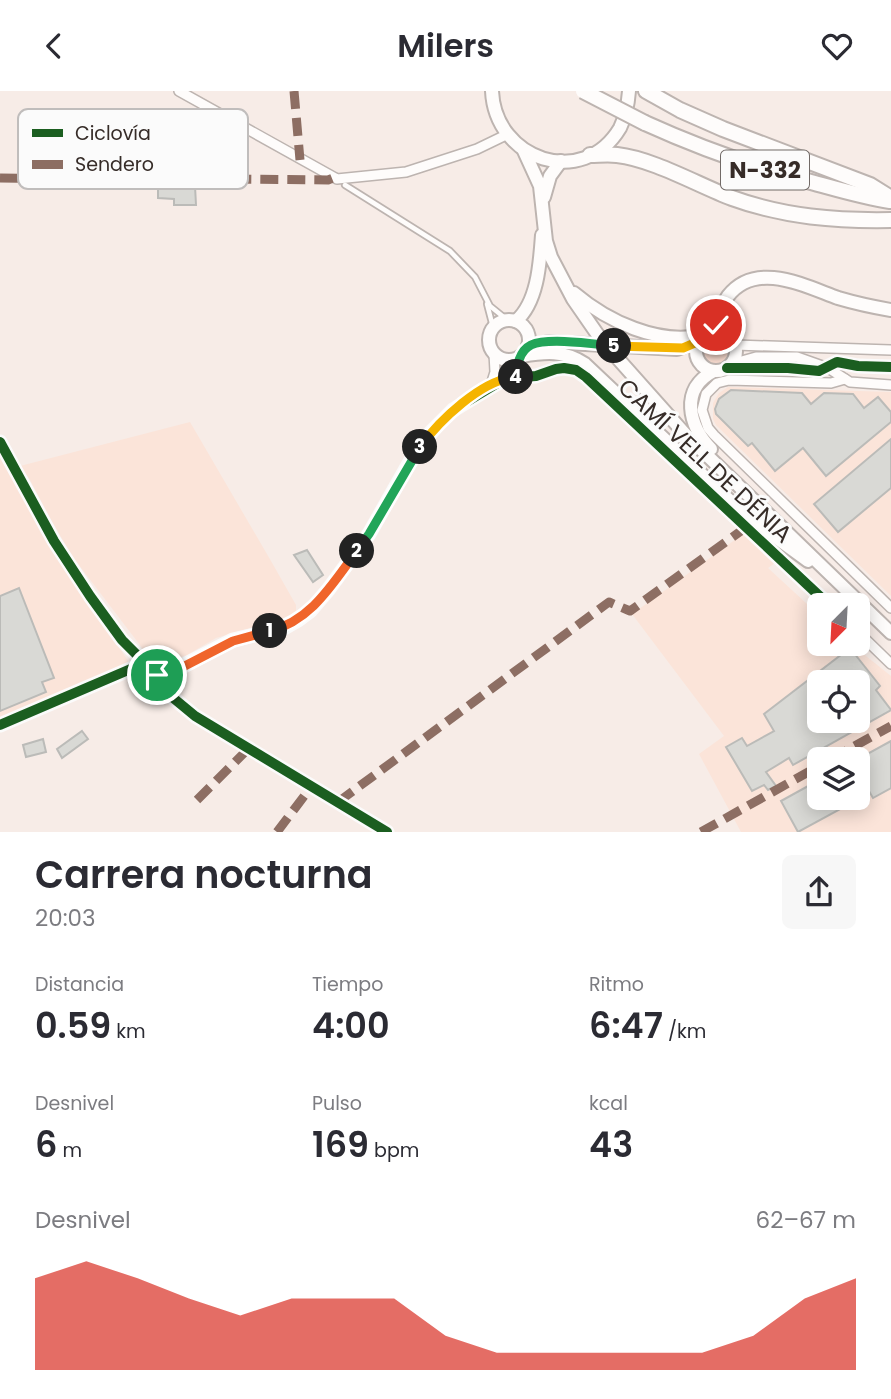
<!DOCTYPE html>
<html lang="es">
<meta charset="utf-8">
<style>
:root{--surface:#fff;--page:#f7f7f7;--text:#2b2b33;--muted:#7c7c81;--accent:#d93025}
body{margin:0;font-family:Poppins,sans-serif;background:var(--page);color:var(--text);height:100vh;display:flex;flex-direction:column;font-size:26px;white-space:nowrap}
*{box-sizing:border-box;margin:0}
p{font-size:23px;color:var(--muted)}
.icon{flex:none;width:38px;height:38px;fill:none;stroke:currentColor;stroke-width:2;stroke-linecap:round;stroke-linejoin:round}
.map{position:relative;height:741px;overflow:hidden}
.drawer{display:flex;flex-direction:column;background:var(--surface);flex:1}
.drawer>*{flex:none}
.needle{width:46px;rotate:204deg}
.fabs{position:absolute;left:807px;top:502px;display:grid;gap:14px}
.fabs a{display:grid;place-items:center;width:63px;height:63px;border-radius:10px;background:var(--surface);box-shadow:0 4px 18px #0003;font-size:35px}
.pin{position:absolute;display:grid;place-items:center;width:60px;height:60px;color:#fff;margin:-30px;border:4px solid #fff;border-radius:50%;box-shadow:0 2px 7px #0007}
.km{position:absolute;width:35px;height:35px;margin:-18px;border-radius:50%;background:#222;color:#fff;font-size:19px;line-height:35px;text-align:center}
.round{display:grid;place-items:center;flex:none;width:74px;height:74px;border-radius:10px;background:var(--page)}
.summary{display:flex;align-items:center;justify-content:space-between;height:119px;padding:0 35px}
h1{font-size:38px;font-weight:600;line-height:52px}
.metrics{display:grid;grid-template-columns:repeat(3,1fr);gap:10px;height:119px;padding:7px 35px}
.metrics div{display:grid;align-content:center}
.metrics b{font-size:35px;font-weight:600}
.metrics small{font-size:19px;font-weight:400}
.metrics p{font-size:19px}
.chart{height:196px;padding:14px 35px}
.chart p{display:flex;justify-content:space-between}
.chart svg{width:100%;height:126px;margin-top:7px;fill:var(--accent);opacity:.7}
header{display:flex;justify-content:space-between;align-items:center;height:91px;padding:0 35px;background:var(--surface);font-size:32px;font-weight:600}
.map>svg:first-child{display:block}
</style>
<header><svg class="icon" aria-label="back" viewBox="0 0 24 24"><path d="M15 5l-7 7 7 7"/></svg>Milers<svg class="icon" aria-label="heart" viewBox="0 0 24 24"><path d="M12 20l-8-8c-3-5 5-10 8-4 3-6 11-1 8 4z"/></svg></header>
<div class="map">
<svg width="891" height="741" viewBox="0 0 891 741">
<rect width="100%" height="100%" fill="#f7ece7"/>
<g fill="#fbe4d9" fill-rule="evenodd">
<path d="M728 296 891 301V505L716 334 713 328V312L719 302Z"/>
<path d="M190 331 271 470 296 514V520L287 526 216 547 187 564 173 569H162L146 562 72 465 50 427 30 389 20 375Z"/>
<path d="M0 360 41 442 133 577 0 631Z"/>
<path d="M743 443 775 472 768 477 819 524V553H851L891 585V741H741L699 663 724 645 632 523ZM819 592H858V630H819ZM819 668H858V707H819Z"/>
</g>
<circle fill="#f8dbcf" cx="715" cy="260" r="13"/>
<g fill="#d9d9d5" stroke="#bbbbb8" stroke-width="2" fill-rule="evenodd">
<path d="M158 79 189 80V94L195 95 196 114H174V108L158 107Z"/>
<path d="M731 299 802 302 811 313 824 302 853 303 864 317 878 306 891 321V331L826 385 803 357 775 380 752 352 748 355 716 323 715 318 719 308Z"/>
<path d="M891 348V397L838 441 814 413Z"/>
<path d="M307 459 323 484 313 491 294 464Z"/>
<path d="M19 497 54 587 42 591 46 601 0 620V505Z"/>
<path d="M850 557 880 595 876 599 891 619 793 674 789 667 766 681 776 695 768 699 764 694 752 700 726 656 742 647 747 655 774 640 764 623ZM819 592H858V630H837L832 634 830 630H819Z"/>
<path d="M82 640 88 648 62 667 57 658Z"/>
<path d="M43 648 46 661 26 666 23 654Z"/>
<path d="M891 650V697L873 707 869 700 862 704 860 700 858 701V668Z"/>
<path d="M819 689V707H841L846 715 798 741 781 710Z"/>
</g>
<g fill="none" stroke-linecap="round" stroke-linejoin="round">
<g stroke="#bdb4b0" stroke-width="8">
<g id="service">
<path d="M345 94 450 160 475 186 490 215 506 228"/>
<path d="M487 213 493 236"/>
</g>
</g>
<g stroke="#bdb4b0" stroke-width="12">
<g id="minor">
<path d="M179 0 337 88 406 81 477 58 506 44"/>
<path d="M735 254 891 259"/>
<path d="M731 273 756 266H797L828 277 850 291 891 294"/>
<path d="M517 286 519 267"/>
<path d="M845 288 831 292 729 289 717 292 706 303 702 319 708 337 714 344 891 517"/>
<path d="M491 294 495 281 494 262"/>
<path d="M0 351 54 450 90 505 122 549 157 584 166 601 195 625 387 741"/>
<path d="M858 541 891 573"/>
<path d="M0 634 133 577 157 584 171 581 233 549 284 537 298 529 310 520 328 499 369 443 415 362 430 342 453 319 506 287 536 285 556 278 564 277 576 279 586 286 829 514"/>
</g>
</g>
<g stroke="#bdb4b0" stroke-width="16">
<g id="secondary">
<path d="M492 0C495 69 583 99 620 37 626 25 628 13 629 0"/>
<path d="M524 60 540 95 546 150 551 166 573 208 600 247"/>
<path d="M544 106 550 85 561 70"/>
<path d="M574 202C607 230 659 255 703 244"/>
<circle cx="509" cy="249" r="20"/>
<path d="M516 230C538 211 540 171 542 144"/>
<circle cx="716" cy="260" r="20"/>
<path d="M713 240C719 229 721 215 728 205 756 169 805 195 838 207 855 212 873 216 891 219"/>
<path d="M528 255 549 251 677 258 697 251"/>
<path d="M612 261 685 343 891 542"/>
<path d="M522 265C545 261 564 259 585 273L745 424 808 470"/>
<path d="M711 358C689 335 679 298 714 280"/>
</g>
</g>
<g stroke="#bdb4b0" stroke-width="18">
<g id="trunk">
<path d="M646 0 680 19 723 38 870 94 891 107"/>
<path d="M645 32C700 57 753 76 811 91 837 98 863 106 890 110"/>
<path d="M590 64C599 64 608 63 617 64 653 68 698 94 732 107 784 126 837 130 891 129"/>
</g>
</g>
<use href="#service" stroke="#fefcfb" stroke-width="4.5"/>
<use href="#minor" stroke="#fefcfb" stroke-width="9"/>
<use href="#secondary" stroke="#fefcfb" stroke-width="12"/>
<use href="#trunk" stroke="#fefcfb" stroke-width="14"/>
<g stroke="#bdb4b0" stroke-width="16" stroke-linecap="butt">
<path id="secondary-bridge" d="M600 247 612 261"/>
</g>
<g stroke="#bdb4b0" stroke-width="18" stroke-linecap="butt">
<path id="trunk-bridge" d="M583 0 645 32"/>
</g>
<use href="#secondary-bridge" stroke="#fefcfb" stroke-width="12"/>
<use href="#trunk-bridge" stroke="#fefcfb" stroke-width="14"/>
<g stroke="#8d6e63" stroke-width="9" stroke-dasharray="18 9" stroke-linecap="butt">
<path d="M294 0 300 69"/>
<path d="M0 87 144 89 152 76 197 77 221 88 328 89 333 87"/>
<path d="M831 668 891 635"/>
<path d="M197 709 248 658"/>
<path d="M338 711 609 511 630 520 745 437"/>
<path d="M277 741 311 696"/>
<path d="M701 741 819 675"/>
</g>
<g stroke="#fbfbfb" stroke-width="15">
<g id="cycleway">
<path d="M727 277H788L819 280 837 271 858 275 891 276"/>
<path d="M0 351 54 450 90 505 122 549 157 584 166 601 195 625 387 741"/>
<path d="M0 634 133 577 157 584 171 581 233 549 284 537 298 529 310 520 328 499 369 443 415 362 430 342 453 319 506 287 536 285 556 278 564 277 576 279 586 286 829 514"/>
</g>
</g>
<use href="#cycleway" stroke="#1b5e20" stroke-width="10"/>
</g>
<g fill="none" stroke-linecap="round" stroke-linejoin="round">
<g stroke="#fff" stroke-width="14">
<path id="split-1" d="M157 584 177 579 233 550 270 540"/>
</g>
<g stroke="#fff" stroke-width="14">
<path id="split-2" d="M270 540C312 529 332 493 357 460"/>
</g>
<g stroke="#fff" stroke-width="14">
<path id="split-3" d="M357 460 369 443 420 356"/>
</g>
<g stroke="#fff" stroke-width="14">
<path id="split-4" d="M420 356C439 330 482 288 516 286"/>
</g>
<g stroke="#fff" stroke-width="14">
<path id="split-5" d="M516 286C517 275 519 260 531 254 548 246 594 253 614 255"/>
</g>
<g stroke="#fff" stroke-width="14">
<path id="split-6" d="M614 255 683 257 697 251 703 244 713 240 716 234"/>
</g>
<use href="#split-1" stroke="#f0652b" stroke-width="9"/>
<use href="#split-2" stroke="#f0652b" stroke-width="9"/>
<use href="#split-3" stroke="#22a559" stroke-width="9"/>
<use href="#split-4" stroke="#f5b400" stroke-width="9"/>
<use href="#split-5" stroke="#22a559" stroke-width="9"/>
<use href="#split-6" stroke="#f5b400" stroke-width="9"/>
</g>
<g text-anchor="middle" stroke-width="6" stroke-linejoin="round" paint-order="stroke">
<rect fill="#fbfbfb" stroke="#716a67" stroke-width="2" x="721" y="59.5" width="88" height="39" rx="5"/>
<g font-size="23" font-weight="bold" fill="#362c28">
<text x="765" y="87">N-332</text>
</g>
<g font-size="24" fill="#362c28" stroke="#fbfbfb">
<text transform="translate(705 370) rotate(43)" y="8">CAMÍ VELL DE DÉNIA</text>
</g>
</g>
<rect x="18" y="18" width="230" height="80" rx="10" fill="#fbfbfb" stroke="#c0bdbc" stroke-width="2"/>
<rect x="32" y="38" width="31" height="8" fill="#1b5e20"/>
<rect x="32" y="69" width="31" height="9" fill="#8d6e63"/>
<g font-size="19" fill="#362c28">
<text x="75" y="49">Ciclovía</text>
<text x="75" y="80">Sendero</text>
</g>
</svg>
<div class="fabs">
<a><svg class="needle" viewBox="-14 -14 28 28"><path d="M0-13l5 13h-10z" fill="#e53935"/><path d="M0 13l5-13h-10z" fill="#7c7c81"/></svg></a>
<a><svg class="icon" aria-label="locate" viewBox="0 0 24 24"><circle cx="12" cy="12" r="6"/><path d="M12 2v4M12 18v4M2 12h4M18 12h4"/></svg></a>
<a><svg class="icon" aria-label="layers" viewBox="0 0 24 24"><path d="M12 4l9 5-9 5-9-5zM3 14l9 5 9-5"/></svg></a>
</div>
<div class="pin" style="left:157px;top:584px;background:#1e9e55"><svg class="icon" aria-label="arrive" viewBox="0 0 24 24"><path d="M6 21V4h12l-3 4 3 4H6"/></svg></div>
<div class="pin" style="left:716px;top:234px;background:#d93025"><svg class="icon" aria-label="check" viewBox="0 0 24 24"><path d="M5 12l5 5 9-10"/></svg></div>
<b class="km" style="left:270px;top:540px">1</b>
<b class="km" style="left:357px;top:460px">2</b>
<b class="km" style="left:420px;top:356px">3</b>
<b class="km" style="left:516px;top:286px">4</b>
<b class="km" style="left:614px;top:255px">5</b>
</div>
<section class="drawer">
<div class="summary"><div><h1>Carrera nocturna</h1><p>20:03</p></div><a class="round"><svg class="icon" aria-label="share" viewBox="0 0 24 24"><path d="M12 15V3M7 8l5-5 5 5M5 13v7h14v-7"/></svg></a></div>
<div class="metrics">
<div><p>Distancia</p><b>0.59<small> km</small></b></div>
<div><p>Tiempo</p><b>4:00</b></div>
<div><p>Ritmo</p><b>6:47<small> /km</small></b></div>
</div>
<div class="metrics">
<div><p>Desnivel</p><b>6<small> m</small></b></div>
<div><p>Pulso</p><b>169<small> bpm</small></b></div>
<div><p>kcal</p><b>43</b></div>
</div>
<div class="chart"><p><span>Desnivel</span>62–67 m</p>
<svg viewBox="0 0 160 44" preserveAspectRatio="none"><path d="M0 44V12L10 6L20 12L30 19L40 25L50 19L60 19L70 19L80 32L90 38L100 38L110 38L120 38L130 38L140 32L150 19L160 12V44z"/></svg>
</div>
</section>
